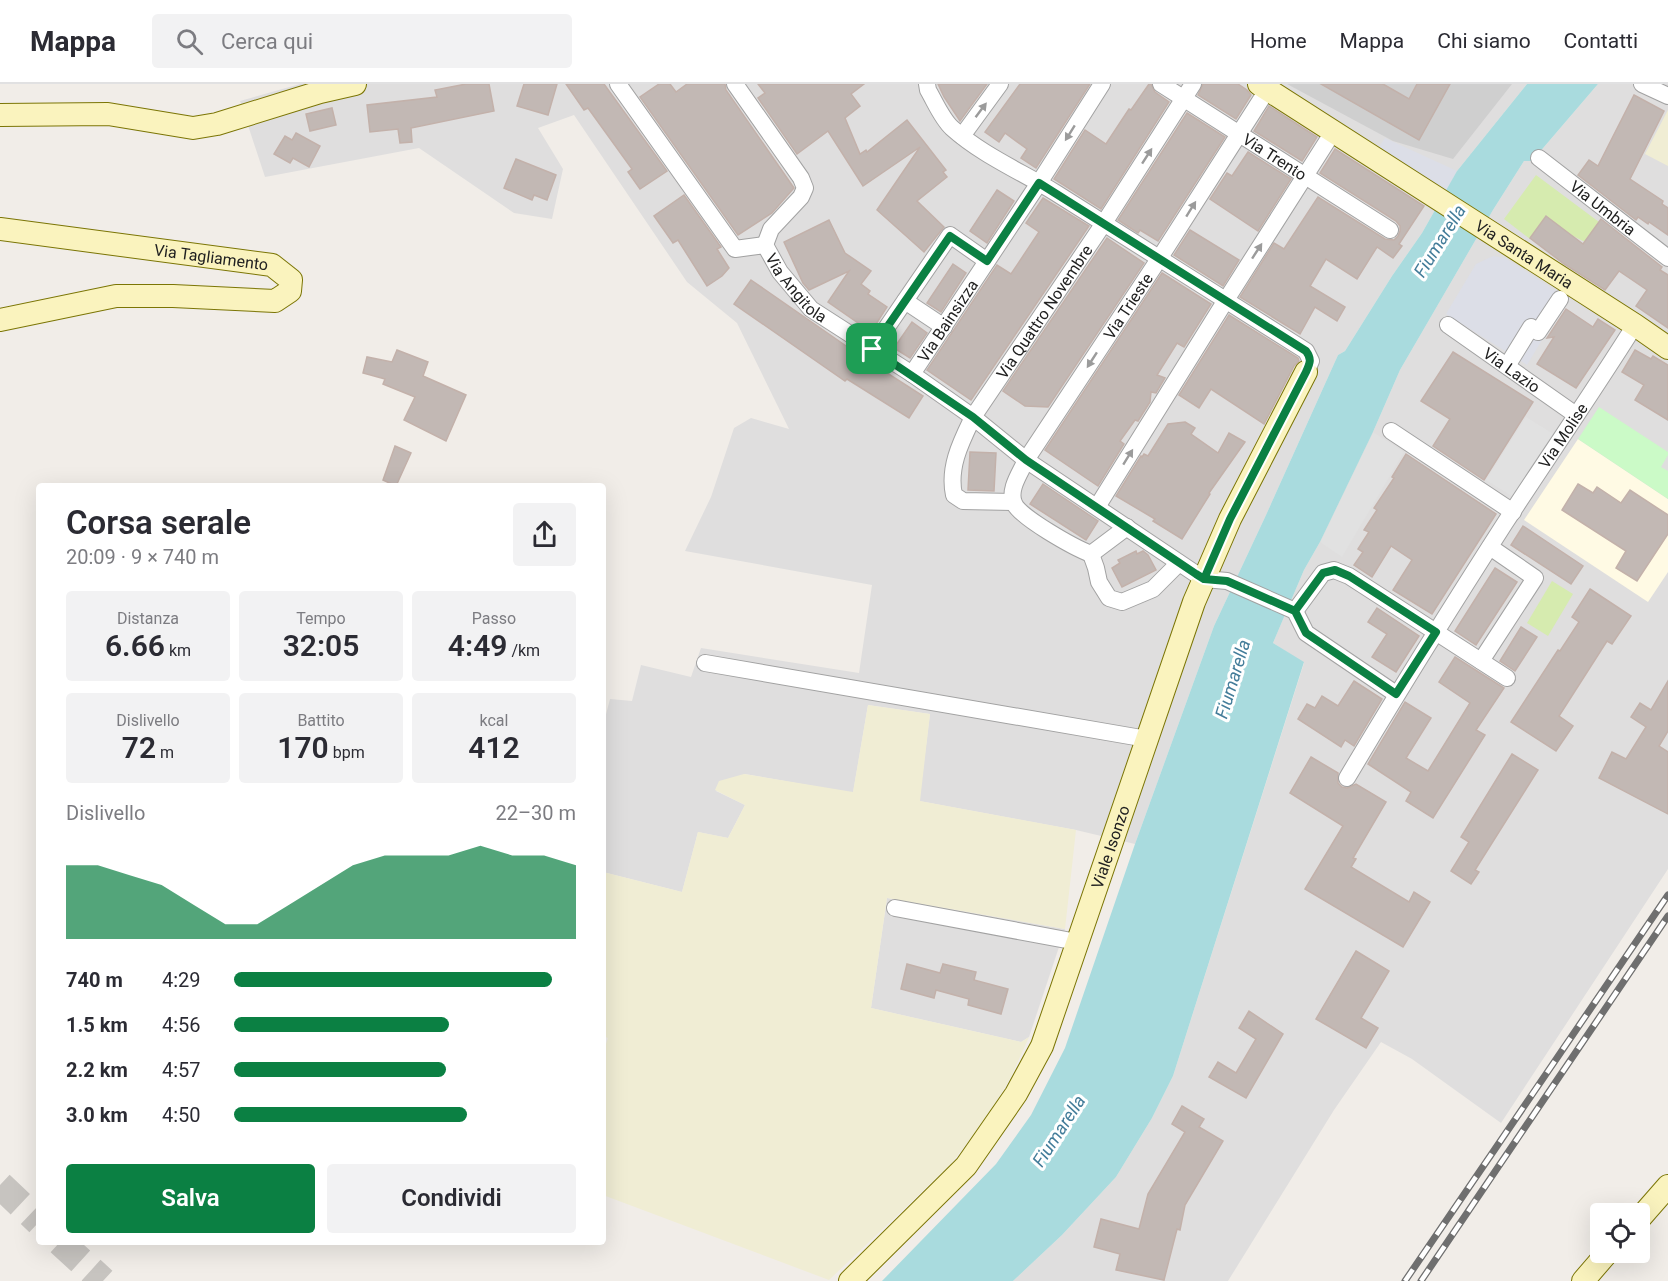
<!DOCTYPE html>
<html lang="it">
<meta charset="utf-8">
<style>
:root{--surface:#fff;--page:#f2f2f3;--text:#2b2b33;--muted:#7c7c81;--line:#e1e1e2;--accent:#0b8043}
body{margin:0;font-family:Roboto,sans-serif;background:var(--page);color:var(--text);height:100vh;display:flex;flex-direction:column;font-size:22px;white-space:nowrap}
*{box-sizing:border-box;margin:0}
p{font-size:20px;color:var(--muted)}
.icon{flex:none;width:33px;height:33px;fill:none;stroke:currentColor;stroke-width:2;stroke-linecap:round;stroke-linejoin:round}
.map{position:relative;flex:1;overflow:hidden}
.sheet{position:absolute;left:36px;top:399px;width:570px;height:762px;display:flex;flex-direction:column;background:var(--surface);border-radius:6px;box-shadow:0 6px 24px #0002}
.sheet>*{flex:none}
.buttons{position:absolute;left:1590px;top:1119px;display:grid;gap:12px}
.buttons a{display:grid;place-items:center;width:60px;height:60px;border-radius:6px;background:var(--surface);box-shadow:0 6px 24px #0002;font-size:30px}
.pin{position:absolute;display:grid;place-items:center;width:51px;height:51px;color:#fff;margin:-26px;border-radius:12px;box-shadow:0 3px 9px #0006}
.round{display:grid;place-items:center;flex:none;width:63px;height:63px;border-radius:6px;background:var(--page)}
.summary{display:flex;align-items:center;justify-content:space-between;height:102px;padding:0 30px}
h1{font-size:33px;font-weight:600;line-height:45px}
.figures{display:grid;grid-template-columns:repeat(3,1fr);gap:9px;height:102px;padding:6px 30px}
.figures div{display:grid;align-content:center;border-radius:6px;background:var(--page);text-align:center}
.figures b{font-size:30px;font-weight:600}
.figures small{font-size:16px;font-weight:400}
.figures p{font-size:16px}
.chart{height:168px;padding:12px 30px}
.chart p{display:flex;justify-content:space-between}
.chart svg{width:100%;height:108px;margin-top:6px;fill:var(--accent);opacity:.7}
.action{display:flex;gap:12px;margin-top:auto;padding:12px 30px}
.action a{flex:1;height:69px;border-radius:6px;background:var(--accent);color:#fff;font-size:24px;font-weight:600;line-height:69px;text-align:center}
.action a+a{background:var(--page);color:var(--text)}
ul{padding:0 30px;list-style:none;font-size:20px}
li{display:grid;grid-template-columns:96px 72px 1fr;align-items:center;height:45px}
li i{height:15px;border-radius:8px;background:var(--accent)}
header{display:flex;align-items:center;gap:36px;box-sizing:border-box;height:84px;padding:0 30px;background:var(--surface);border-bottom:2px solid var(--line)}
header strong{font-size:28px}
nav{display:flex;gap:33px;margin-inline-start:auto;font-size:21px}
.search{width:420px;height:54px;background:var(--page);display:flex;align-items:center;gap:15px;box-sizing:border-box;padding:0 21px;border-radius:6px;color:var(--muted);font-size:22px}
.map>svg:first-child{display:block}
</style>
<header>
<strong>Mappa</strong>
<div class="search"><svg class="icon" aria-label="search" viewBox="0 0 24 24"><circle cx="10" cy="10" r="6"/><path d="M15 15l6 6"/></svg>Cerca qui</div>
<nav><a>Home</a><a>Mappa</a><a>Chi siamo</a><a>Contatti</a></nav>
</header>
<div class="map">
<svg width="1668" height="1197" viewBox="0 0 1668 1197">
<rect width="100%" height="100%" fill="#f1ede8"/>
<g fill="#dfdede">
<path d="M300 0H1527L1457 87 1422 149 1392 192 1345 267 1338 271 1266 431 1214 542 1135 760 1076 746 919 717 930 630 868 621 853 709 745 690 716 707 745 721 728 754 698 748 682 808 603 788V642L610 615 632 617 641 581 691 593 701 564 859 589 872 501 685 467 711 413 734 344 751 334 789 345 737 239 687 198 574 31 538 44 563 85 552 135 514 129 419 64 265 93 240 17Z"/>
<path d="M1598 0H1668V785L1501 1039 1412 975 1381 958 1334 1026 1228 1197H1013L1062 1151 1116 1093 1152 1034 1173 992 1304 579 1273 559 1304 486 1320 458 1373 348 1400 286 1493 126 1524 77H1532Z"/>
<path d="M887 814 1065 845 1029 953 1021 958 871 924Z"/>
</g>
<path fill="#fffae4" d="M1578 355 1668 415V488L1648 518 1524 436Z"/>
<path fill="#cfcfcf" d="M1287 0H1512L1453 75 1393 57Z"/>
<g fill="#f0edd4">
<path d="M1668 26V82L1645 70Z"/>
<path d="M868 621 930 630 920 717 1076 746 1065 845 887 814 871 924 1021 958 1029 953 1010 995 983 1039 950 1081 829 1196 603 1111V969L608 954 603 952V788L682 808 698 748 728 754 745 721 715 706 719 697 744 690 853 708Z"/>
</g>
<g fill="#d6ebaf">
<path d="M1536 91 1599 138 1585 158 1573 152 1547 133 1530 155 1504 135Z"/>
<path d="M1552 497 1573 510 1548 552 1527 539Z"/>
</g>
<path fill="#cbfac7" d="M1599 323 1668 368V371L1661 383 1668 387V415L1578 355Z"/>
<g fill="#e1e1e1">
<path d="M1526 333 1555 351 1515 414 1486 396Z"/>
<path d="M1373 348 1404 368 1342 473 1320 458Z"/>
</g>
<g fill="#dcdee7">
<path d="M1385 54 1457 87 1445 110 1377 66Z"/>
<path d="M1493 172 1505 174 1567 214 1527 281 1446 230 1476 180Z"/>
</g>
<path fill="#a9dbde" d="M1527 0H1598L1532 77H1524L1493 126 1400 286 1373 348 1320 458 1304 486 1273 559 1304 578 1173 992 1152 1034 1116 1093 1062 1151 1013 1197H882L996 1080 1031 1031 1065 964 1135 760 1214 542 1266 431 1338 271 1345 267 1392 192 1422 149 1457 87Z"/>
<g fill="#c2b8b4" stroke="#c3b1aa" stroke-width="1.5">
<path d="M466 0H489L494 27 411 44 412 58 400 59 398 45 370 48 367 21 437 13 435 6Z"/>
<path d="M524 0H557L548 31 517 22Z"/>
<path d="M566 0H604L667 87 640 105 628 88 632 85 588 24 584 26Z"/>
<path d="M659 0H670L676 8 687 0H725L726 6 794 104 772 129 738 151 640 13Z"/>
<path d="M758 0H864L851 10 860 22 845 34 860 70 866 66 867 68 907 36 946 86 943 88 947 93 917 117 944 143 924 168 877 126 920 63 863 102 828 47 797 70 758 14 765 9Z"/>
<path d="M938 0H987L960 37 944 13Z"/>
<path d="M1020 0H1090L1036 84 1021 74 1027 65 1005 49 999 58 985 48Z"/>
<path d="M1149 0H1151L1155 8 1169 18 1101 125 1054 95 1085 46 1106 60 1129 25 1131 26Z"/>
<path d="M1203 0H1238L1247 6 1251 11 1236 35 1198 11Z"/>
<path d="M1321 0H1383L1409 15 1417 0H1450L1419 56Z"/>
<path d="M1634 11 1664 27 1630 95 1663 117 1662 120 1668 124V151L1649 138 1648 140 1638 133 1636 136 1578 91 1589 76 1598 82Z"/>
<path d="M1269 22 1317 53 1302 77 1254 47Z"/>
<path d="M332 24 336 41 310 47 306 30Z"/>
<path d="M1187 29 1225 53 1158 157 1140 146 1138 149 1118 136Z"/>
<path d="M296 49 320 62 309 83 293 74 290 79 274 70 285 52 292 56Z"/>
<path d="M1335 65 1424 122 1399 160 1402 162 1393 174 1377 163 1357 195 1326 175 1310 202 1345 223 1337 237 1315 223 1300 250 1240 213 1274 159 1284 165 1318 113 1385 155 1394 156 1398 152 1400 147V142L1396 137 1320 89Z"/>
<path d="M1248 68 1291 95 1258 147 1210 115 1227 89 1232 92Z"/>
<path d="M516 75 556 91 547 116 534 111 532 116 504 104Z"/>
<path d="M997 106 1014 117 987 159 970 147Z"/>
<path d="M684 111 721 163 717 165 729 184 722 192 707 202 678 156 673 159 654 132Z"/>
<path d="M1043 114 1089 142 971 316 927 286 997 181 1011 190 1039 148 1026 139Z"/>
<path d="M1546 132 1583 160 1601 135 1662 183 1660 186 1668 191V244L1636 222 1647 206 1619 187 1605 206 1564 180 1530 154Z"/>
<path d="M829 136 845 169 871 187 861 200 870 207 868 210 887 223 871 248 828 218 849 187 809 206 803 199 784 158Z"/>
<path d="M1190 146 1239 176 1223 202 1174 171Z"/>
<path d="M1107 154 1144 179 1048 323 1025 322 1003 307Z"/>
<path d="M953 180 966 189 941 228 927 219Z"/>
<path d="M1162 189 1211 220 1184 263 1177 259 1157 291 1165 294 1156 309 1151 308 1150 318 1138 337 1135 336 1120 357 1124 360 1098 402 1045 366Z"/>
<path d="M751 196 862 273 923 312 909 334 847 295 845 297 734 220Z"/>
<path d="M1566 225 1593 243 1598 235 1615 246 1576 304 1537 280 1554 253 1547 254Z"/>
<path d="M1229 231 1298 274 1299 277 1294 282 1264 340 1211 305 1199 324 1179 311Z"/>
<path d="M912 238 927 249 910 274 894 264Z"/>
<path d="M397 266 428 278 423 292 466 311 446 357 404 336 415 313 383 300 385 295 363 289 367 273 392 278Z"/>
<path d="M1635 266 1651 275 1653 272 1668 281V336L1635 316 1644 301 1622 288Z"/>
<path d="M1453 268 1533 318 1484 396 1433 362 1450 335 1421 317Z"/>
<path d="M1185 338 1195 344 1191 350 1218 369 1229 349 1245 358 1209 409 1210 410 1182 455 1153 437 1155 435 1116 412 1141 372 1142 373 1144 370 1148 372 1168 340Z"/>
<path d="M395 362 411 369 396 402 383 396Z"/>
<path d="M970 368 996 369 994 407 968 406Z"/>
<path d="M1406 370 1496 430 1432 530 1393 506 1412 476 1391 462 1372 493 1354 481 1363 468 1358 465 1369 448 1364 446 1377 426 1374 424 1394 394 1392 393Z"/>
<path d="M1043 400 1098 437 1086 456 1030 420Z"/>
<path d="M1578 400 1593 409 1597 403 1621 419 1630 406 1668 431V450L1637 497 1616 484 1626 467 1562 426Z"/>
<path d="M1523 442 1583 482 1571 500 1511 461Z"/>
<path d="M1136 467 1137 470 1143 467 1148 471 1156 486 1122 503 1112 484 1120 479 1118 476Z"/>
<path d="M1495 484 1517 498 1476 561 1455 547Z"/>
<path d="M1590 505 1631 532 1612 560 1607 557 1559 632 1573 642 1556 667 1511 638 1558 566 1560 567 1579 538 1572 533Z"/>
<path d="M1377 524 1419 552 1396 588 1372 573 1387 550 1368 538Z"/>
<path d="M1521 543 1537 553 1515 587 1500 577Z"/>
<path d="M1455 573 1504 604 1476 646 1485 651 1433 734 1406 717 1411 708 1368 680 1405 618 1431 634 1406 674 1428 687 1470 619 1439 598Z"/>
<path d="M1354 597 1382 615 1354 662 1345 656 1341 663 1298 635 1307 620 1315 624 1322 612 1338 622Z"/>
<path d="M1668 597V647L1659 662 1668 668V730L1599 694 1612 668 1626 675 1646 643 1631 633 1640 619 1651 626Z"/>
<path d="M1512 670 1538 686 1475 786 1479 788 1471 800 1451 787 1469 758 1461 753Z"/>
<path d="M1311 673 1338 689V699L1342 703 1347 704 1356 700 1386 718 1353 774 1356 775 1351 783 1409 818 1414 808 1430 818 1403 863 1305 805 1343 742 1290 709Z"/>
<path d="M1356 867 1389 887 1361 934 1378 944 1366 964 1316 935Z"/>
<path d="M907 880 940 889 943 880 976 888 974 896 1008 905 1001 930 968 921 969 915 936 906 934 914 901 905Z"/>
<path d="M1249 927 1283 950 1246 1014 1209 993 1218 978 1236 989 1256 955 1239 944Z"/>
<path d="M1182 1022 1204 1035 1199 1043 1223 1057 1185 1121 1180 1146 1177 1145 1164 1196 1116 1186 1120 1170 1094 1163 1101 1135 1139 1145 1148 1110 1185 1048 1172 1040Z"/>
</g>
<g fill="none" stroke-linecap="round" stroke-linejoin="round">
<g stroke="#c7c4c0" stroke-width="28" stroke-dasharray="28 14" stroke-linecap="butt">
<path d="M0 1101 39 1138"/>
<path d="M60 1158 103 1197"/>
</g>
<g stroke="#a2a2a2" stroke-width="18">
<g id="street">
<path id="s1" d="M618 0 735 165 765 161 780 188 811 225 912 290 973 333 1026 376 1196 490 1204 495 1227 497 1295 527 1306 549 1396 610"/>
<path d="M735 0 801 94 805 104 801 113 771 145 765 161"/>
<path d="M927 0 928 6C935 18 942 35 952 44 982 71 1022 88 1056 109 1139 162 1223 214 1306 267L1311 277 1306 288"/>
<path id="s2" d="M1161 0 1390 146"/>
<path d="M1642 0 1668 12"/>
<path d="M962 52 1000 0"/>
<path id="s3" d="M1539 74 1668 174"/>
<path d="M905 217 944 243"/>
<path id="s4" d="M1448 241 1576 331"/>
<path d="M872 265 950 151 987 177"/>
<path d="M1507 282 1531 243 1538 248 1560 215"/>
<path id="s5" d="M912 290 1039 99 1102 0"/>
<path d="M1391 347 1513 428"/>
<path id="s6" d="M1013 418 963 417 954 411C948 383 961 358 973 333L1104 139 1193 0"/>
<path d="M1097 423 1226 216 1333 48"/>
<path id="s7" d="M1127 443 1091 470C1075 464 1019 433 1014 419 1008 405 1021 388 1026 376L1159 175 1271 0"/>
<path d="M1091 470 1096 484 1099 498 1109 514 1122 518 1153 505 1179 479"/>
<path d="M1295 527 1323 489 1334 486 1349 492 1507 594"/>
<path d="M1481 577 1535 494 1490 463"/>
<path d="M705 579 1147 655"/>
<path id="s8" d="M1347 694C1398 608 1451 523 1505 439 1548 373 1593 308 1635 241"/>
<path d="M895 824 1077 858"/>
</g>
</g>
<g stroke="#7b7505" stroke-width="24">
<g id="secondary">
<path id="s9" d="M1259 0 1635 241 1668 264"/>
<path d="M0 31 108 30 193 44 217 40 320 8 355 0"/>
<path id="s10" d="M0 145 272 181 291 196 290 207 275 217 173 212H116L0 236"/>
<path d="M1640 1134 1668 1102"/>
<path id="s11" d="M850 1197 966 1082 1016 1010 1042 962 1194 518 1230 435 1306 288"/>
<path d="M1583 1197 1608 1168"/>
</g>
</g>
<use href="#street" stroke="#fff" stroke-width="16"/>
<use href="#secondary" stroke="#faf3be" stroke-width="22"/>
<g stroke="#6f6f6f" stroke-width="7">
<g id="rail">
<path d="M1405 1197 1668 811"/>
<path d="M1421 1197 1668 832"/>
</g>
</g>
<use href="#rail" stroke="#fff" stroke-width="4.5" stroke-dasharray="14" stroke-linecap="butt"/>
</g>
<defs><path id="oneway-solid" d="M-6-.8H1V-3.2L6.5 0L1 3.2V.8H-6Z" transform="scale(1.5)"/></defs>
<g fill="#9b9b9b">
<use href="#oneway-solid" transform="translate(981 26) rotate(-53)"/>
<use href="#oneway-solid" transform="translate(1070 49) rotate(122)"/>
<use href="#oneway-solid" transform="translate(1147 72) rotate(-57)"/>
<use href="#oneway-solid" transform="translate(1191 125) rotate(-58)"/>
<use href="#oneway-solid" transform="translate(1257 167) rotate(-57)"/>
<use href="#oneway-solid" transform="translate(1092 276) rotate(123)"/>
<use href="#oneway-solid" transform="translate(1128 373) rotate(-58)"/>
</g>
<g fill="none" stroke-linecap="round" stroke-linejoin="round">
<g stroke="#fff" stroke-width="12">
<path id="route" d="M872 265 973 333 1026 376 1196 490 1204 495 1227 497 1295 527 1306 549 1396 610 1436 548 1349 492 1335 486 1323 489 1295 527 1227 497 1204 495 1230 435 1306 288C1310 279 1312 275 1306 267L1039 99 987 177 950 152 872 265"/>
</g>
<use href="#route" stroke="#0b8043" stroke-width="8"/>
</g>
<g text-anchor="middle" stroke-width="6" stroke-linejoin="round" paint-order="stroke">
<g font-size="16" fill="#212121" stroke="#fff">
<text dy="6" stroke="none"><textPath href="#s2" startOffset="135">Via Trento</textPath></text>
<text dy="6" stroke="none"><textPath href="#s3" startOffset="81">Via Umbria</textPath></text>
<text dy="6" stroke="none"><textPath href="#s9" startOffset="315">Via Santa Maria</textPath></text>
<text dy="6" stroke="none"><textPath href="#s10" startOffset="213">Via Tagliamento</textPath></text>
<text dy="6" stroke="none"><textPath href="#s1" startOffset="286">Via Angitola</textPath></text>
<text dy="6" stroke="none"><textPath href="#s7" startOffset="369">Via Trieste</textPath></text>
<text dy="6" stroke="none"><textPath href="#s6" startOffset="270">Via Quattro Novembre</textPath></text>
<text dy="6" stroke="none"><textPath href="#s5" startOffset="64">Via Bainsizza</textPath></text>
<text dy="6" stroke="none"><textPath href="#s4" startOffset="78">Via Lazio</textPath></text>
<text dy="6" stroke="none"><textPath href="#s8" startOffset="405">Via Molise</textPath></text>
<text dy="6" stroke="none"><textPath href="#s11" startOffset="516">Viale Isonzo</textPath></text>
</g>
<g font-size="18" font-style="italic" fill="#447d9a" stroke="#fff">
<text transform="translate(1440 157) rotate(-58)" y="6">Fiumarella</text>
<text transform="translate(1233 595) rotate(-73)" y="6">Fiumarella</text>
<text transform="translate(1059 1047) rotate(-57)" y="6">Fiumarella</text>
</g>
</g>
</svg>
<div class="buttons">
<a><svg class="icon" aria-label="locate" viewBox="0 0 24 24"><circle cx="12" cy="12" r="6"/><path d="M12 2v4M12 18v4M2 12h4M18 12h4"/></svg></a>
</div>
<div class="pin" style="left:872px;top:265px;background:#1e9e55"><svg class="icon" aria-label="arrive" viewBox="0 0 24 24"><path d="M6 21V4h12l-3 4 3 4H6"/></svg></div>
<section class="sheet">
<div class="summary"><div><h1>Corsa serale</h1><p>20:09 · 9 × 740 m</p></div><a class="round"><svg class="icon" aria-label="share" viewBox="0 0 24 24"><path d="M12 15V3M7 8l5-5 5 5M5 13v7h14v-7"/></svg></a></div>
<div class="figures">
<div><p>Distanza</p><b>6.66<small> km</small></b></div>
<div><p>Tempo</p><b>32:05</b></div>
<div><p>Passo</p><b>4:49<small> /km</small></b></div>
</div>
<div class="figures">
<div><p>Dislivello</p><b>72<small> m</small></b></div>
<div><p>Battito</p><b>170<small> bpm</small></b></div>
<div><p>kcal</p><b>412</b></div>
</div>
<div class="chart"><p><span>Dislivello</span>22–30 m</p>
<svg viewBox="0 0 160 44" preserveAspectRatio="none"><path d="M0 44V14L10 14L20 18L30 22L40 30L50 38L60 38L70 30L80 22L90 14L100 10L110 10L120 10L130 6L140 10L150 10L160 14V44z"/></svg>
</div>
<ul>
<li><b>740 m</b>4:29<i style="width:93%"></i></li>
<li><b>1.5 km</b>4:56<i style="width:63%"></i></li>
<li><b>2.2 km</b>4:57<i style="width:62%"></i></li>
<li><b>3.0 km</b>4:50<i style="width:68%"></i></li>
</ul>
<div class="action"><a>Salva</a><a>Condividi</a></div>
</section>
</div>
